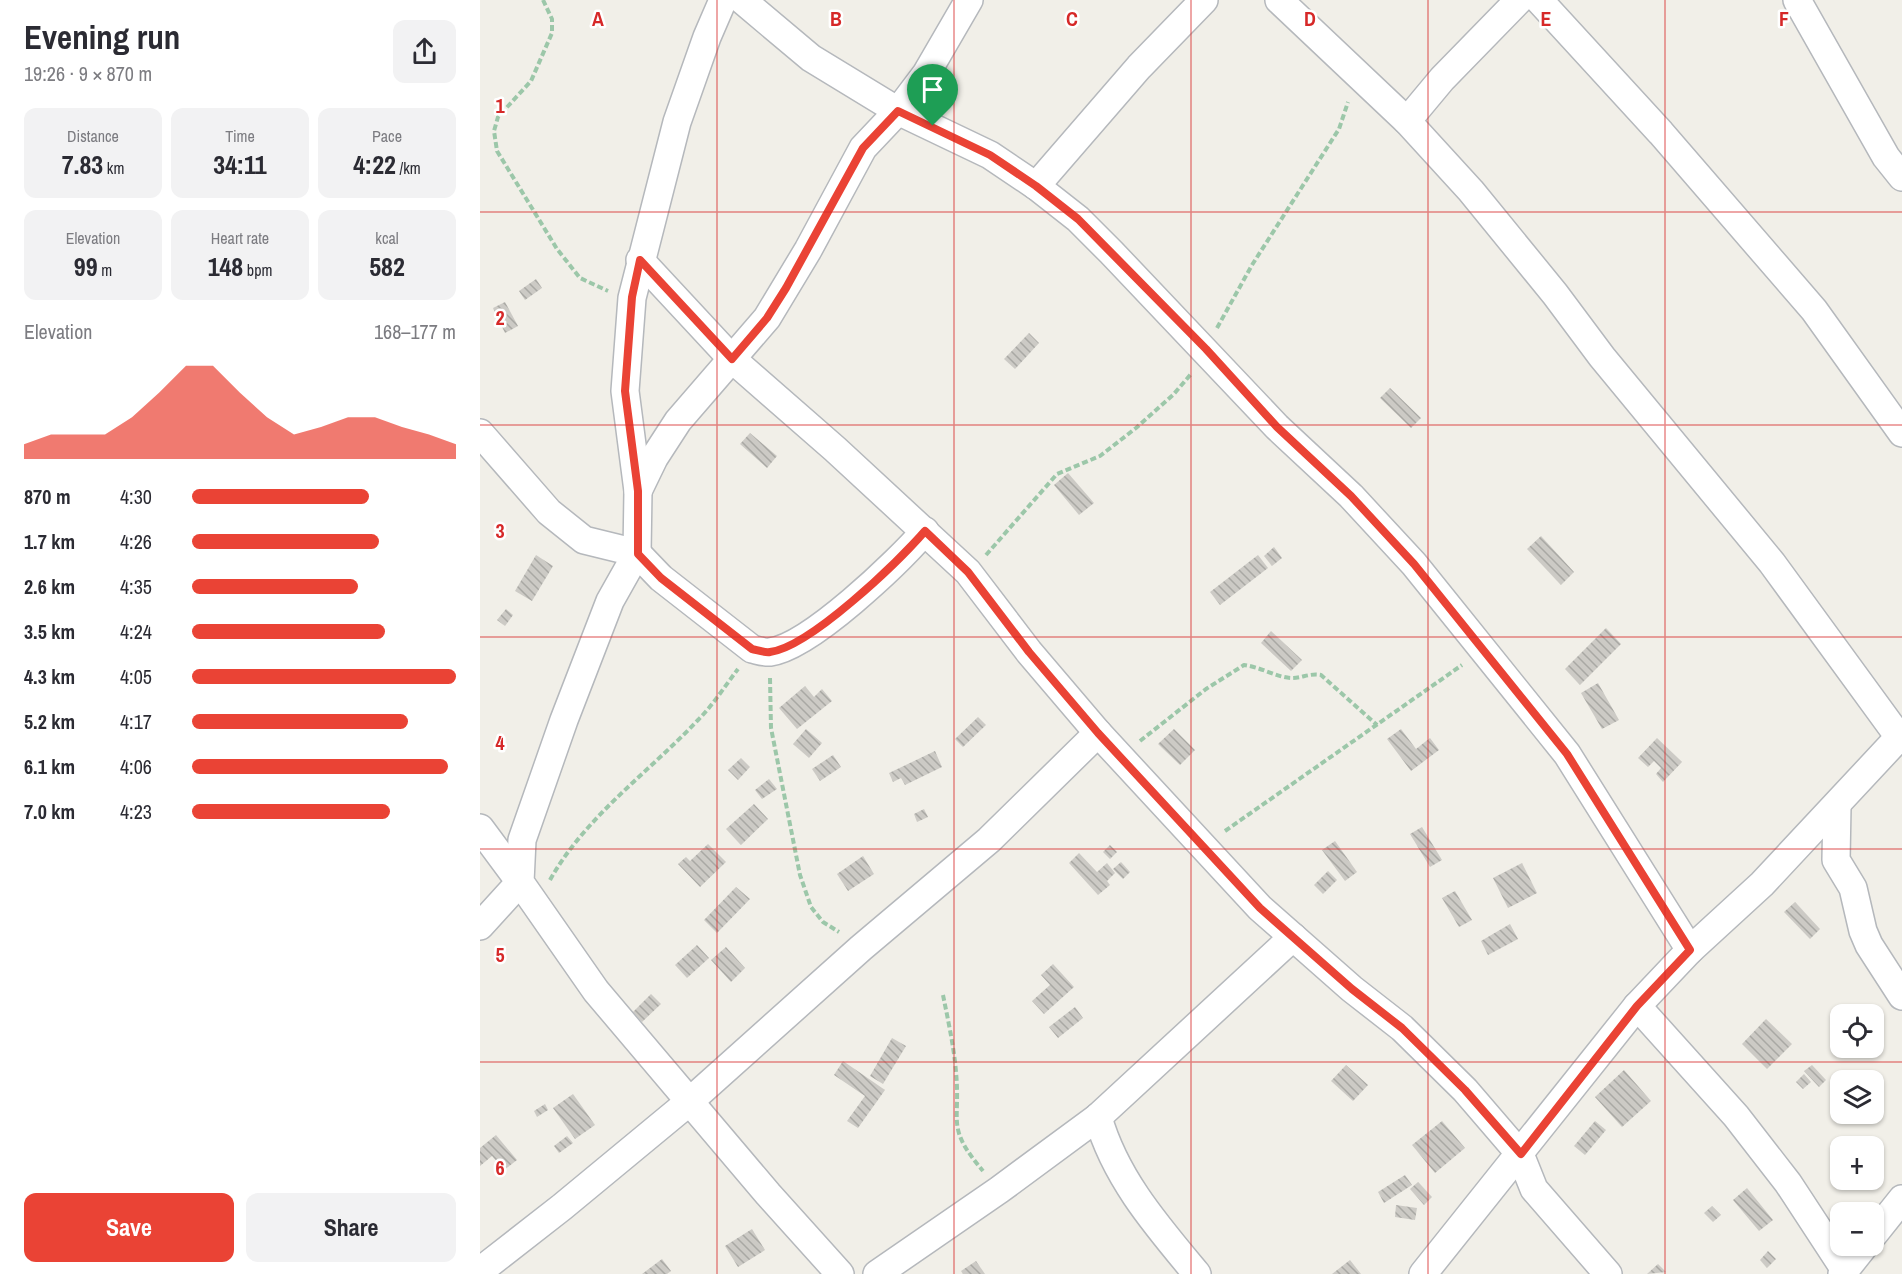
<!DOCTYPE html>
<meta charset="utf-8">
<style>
:root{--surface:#fff;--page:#f2f2f3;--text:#2b2b33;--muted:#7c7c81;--accent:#ea4335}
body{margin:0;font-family:"Archivo Narrow",sans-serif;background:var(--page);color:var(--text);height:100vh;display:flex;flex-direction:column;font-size:22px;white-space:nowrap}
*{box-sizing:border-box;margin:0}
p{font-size:20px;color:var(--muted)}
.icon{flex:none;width:33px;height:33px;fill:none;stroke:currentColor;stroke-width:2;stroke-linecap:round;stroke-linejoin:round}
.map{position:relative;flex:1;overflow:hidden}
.panel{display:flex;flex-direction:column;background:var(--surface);width:480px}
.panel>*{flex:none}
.buttons{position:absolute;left:1350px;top:1004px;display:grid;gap:12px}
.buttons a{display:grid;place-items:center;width:54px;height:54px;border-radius:12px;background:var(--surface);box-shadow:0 2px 4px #0004;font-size:30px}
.pin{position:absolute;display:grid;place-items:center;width:51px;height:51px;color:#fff;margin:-62px -26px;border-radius:50% 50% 50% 0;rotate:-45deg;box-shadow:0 0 6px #0007}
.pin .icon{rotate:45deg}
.round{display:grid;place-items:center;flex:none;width:63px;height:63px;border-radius:12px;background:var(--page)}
.overview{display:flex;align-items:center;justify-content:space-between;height:102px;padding:0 24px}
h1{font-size:33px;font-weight:700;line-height:45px}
.stats{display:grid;grid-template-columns:repeat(3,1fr);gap:9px;height:102px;padding:6px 24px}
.stats div{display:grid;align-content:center;border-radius:12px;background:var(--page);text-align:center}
.stats b{font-size:26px;font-weight:700}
.stats small{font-size:16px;font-weight:400}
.stats p{font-size:16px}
.chart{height:168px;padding:12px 24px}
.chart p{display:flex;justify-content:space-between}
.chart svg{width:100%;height:108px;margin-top:6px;fill:var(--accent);opacity:.7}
.primary-button{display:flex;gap:12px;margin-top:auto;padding:12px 24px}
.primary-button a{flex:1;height:69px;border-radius:12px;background:var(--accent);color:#fff;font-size:24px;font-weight:700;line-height:69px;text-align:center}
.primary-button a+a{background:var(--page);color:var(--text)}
ul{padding:0 24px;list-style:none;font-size:20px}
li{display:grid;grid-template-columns:96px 72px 1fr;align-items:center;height:45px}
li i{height:15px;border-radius:8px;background:var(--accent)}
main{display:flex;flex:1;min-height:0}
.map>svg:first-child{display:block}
</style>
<main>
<section class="panel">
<div class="overview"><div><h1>Evening run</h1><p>19:26 · 9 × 870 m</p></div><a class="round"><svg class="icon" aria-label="share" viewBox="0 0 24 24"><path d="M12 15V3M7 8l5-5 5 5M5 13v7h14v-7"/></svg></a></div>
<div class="stats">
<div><p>Distance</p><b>7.83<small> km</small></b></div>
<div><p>Time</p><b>34:11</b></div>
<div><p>Pace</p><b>4:22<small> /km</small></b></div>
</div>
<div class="stats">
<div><p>Elevation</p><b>99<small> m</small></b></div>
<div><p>Heart rate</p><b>148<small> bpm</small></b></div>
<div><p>kcal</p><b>582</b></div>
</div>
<div class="chart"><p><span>Elevation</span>168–177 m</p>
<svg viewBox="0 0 160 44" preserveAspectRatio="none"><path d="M0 44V38L10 34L20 34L30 34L40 27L50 17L60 6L70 6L80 17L90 27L100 34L110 31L120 27L130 27L140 31L150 34L160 38V44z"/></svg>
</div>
<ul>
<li><b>870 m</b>4:30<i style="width:67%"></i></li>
<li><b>1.7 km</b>4:26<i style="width:71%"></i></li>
<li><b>2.6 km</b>4:35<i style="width:63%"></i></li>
<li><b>3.5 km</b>4:24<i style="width:73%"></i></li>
<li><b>4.3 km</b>4:05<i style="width:100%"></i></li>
<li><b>5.2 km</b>4:17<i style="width:82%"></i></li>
<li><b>6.1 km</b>4:06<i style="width:97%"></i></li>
<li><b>7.0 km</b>4:23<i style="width:75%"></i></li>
</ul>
<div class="primary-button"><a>Save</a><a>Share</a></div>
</section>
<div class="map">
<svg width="1422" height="1274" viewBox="0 0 1422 1274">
<defs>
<pattern id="building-back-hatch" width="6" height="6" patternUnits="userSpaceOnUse" patternTransform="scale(1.5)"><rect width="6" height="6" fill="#cccac5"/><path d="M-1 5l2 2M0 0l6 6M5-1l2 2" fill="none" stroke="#a9a8a4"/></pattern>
</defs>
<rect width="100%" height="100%" fill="#f1efe8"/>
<g fill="url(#building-back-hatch)">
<path d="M56 279 62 288 45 300 39 291Z"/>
<path d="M25 302 38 326 25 333 13 308Z"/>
<path d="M549 333 559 343 535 369 524 359Z"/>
<path d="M910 388 941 418 931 428 900 398Z"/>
<path d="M270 433 297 456 287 468 260 444Z"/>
<path d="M588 473 614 503 599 515 574 485Z"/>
<path d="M1061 536 1094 572 1081 585 1047 549Z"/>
<path d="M794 547 802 558 792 566 784 556Z"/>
<path d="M56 555 73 566 52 601 35 591Z"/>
<path d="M778 555 788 568 740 605 730 592Z"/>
<path d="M26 609 33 615 25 626 17 620Z"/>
<path d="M1126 628 1141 644 1100 685 1085 669Z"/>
<path d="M791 631 822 660 811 671 781 643Z"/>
<path d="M1118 683 1139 720 1122 729 1101 693Z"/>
<path d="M325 686 334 697 342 689 352 701 317 729 299 708Z"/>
<path d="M498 717 506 725 483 747 475 739Z"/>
<path d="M326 729 342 743 329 758 313 744Z"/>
<path d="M694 729 715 750 700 765 678 744Z"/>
<path d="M921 729 936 749 950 738 959 750 931 771 907 739Z"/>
<path d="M1177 738 1202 762 1183 782 1176 774 1181 768 1174 761 1168 767 1158 758Z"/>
<path d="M455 751 462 767 425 785 421 778 413 782 409 773Z"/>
<path d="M353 755 361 767 340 781 332 769Z"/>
<path d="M261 758 270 767 258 780 248 770Z"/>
<path d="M289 779 297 789 282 799 275 790Z"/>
<path d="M274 804 288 819 261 845 246 829Z"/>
<path d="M444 809 448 817 437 822 434 814Z"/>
<path d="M942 827 962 860 950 867 930 834Z"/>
<path d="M855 841 877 872 865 881 842 850Z"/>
<path d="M228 844 246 862 220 887 198 864 206 857 210 861Z"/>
<path d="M630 845 637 852 630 859 623 852Z"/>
<path d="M599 853 617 872 627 863 635 873 627 881 630 885 618 895 589 863Z"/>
<path d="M383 856 394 874 368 891 357 874Z"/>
<path d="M641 862 650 872 643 879 633 869Z"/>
<path d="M1042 863 1057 893 1028 908 1013 878Z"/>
<path d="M848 871 857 880 843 894 834 885Z"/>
<path d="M256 887 270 899 237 933 224 920Z"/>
<path d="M975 891 992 920 979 927 962 898Z"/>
<path d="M1315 902 1340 929 1330 939 1304 912Z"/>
<path d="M1030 924 1038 939 1008 955 1001 941Z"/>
<path d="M217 945 229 958 207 978 195 965Z"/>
<path d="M246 947 265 968 251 982 231 960Z"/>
<path d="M573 964 594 987 564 1014 552 1001 570 985 561 975Z"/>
<path d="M171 994 181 1004 162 1022 153 1012Z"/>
<path d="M595 1007 603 1018 578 1038 569 1027Z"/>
<path d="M1286 1019 1312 1044 1287 1069 1262 1044Z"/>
<path d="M412 1038 426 1046 403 1084 390 1076Z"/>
<path d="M363 1061 405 1090 378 1128 367 1121 385 1096 354 1075Z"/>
<path d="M866 1065 888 1085 873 1101 851 1081Z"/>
<path d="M1332 1065 1346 1080 1339 1087 1324 1071Z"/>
<path d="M1144 1070 1171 1101 1142 1127 1115 1097Z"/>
<path d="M1324 1074 1331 1082 1323 1089 1316 1082Z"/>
<path d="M93 1094 115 1125 95 1139 73 1108Z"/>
<path d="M65 1104 68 1110 57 1117 54 1111Z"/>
<path d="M962 1121 985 1148 955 1173 932 1145Z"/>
<path d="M1115 1121 1126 1130 1105 1155 1094 1146Z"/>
<path d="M16 1135 37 1160 24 1170 12 1156 0 1166V1148Z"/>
<path d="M87 1136 93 1143 79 1153 74 1146Z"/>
<path d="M925 1175 932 1185 904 1203 898 1192Z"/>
<path d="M938 1182 952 1197 944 1205 930 1189Z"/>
<path d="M1267 1188 1293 1220 1279 1231 1253 1200Z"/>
<path d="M916 1205 937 1208 935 1220 915 1217Z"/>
<path d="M1232 1206 1241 1215 1233 1222 1224 1213Z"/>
<path d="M272 1229 285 1250 258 1267 245 1246Z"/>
<path d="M1288 1251 1296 1259 1287 1268 1280 1260Z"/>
<path d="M182 1259 191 1271 187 1274H162Z"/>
<path d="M870 1260 881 1274H852Z"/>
<path d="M496 1261 505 1274H483L481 1271Z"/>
<path d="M1178 1264 1186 1272 1167 1274Z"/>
</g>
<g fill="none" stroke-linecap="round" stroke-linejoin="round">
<g stroke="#b5b8bc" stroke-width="30">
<g id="minor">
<path d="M243 0 227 37 197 122 152 298 145 391 158 491 157 553 130 601 84 720 42 840 40 882 116 991 288 1194 360 1274"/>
<path d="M262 0 331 58 418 111 510 155 556 186 598 219 631 252 797 427 871 496 934 564 1087 754 1210 950"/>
<path d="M799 0 927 121 991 191 1075 294 1122 357 1292 563 1419 737"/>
<path d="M1059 0 1181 133 1334 310 1422 433"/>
<path d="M1317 0 1406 157 1422 177"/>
<path d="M927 121 962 79 1039 0"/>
<path d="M556 186 659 67 724 0"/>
<path d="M160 260 252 359 355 449 488 572 549 652 618 733 780 908 872 989 922 1028 985 1090 1040 1154 1054 1189 1128 1274"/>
<path d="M0 433 69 512 104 540 157 553 181 578 272 649C277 650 285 653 290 652 330 647 418 562 445 531"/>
<path d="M158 491 174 458 198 421 287 318 328 250 383 148 418 111 446 74 489 0"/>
<path d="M1357 806 1356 860 1373 888 1383 931 1389 945 1422 996"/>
<path d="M0 828 40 882 0 926"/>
<path d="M1157 1006 1256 1116 1308 1183 1365 1270"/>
<path d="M618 1117C635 1178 677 1226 717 1274"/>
<path d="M1394 1234 1422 1199"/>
<path d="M0 1271 82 1207 209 1102 381 948 509 840 618 733"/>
<path d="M397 1274 519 1190 618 1117 813 937"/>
<path d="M943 1274 1157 1006 1210 950 1282 884 1422 734"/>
<path d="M1362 1274 1385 1245"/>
</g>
</g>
<g stroke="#9cc7a9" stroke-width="4" stroke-dasharray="6 3" stroke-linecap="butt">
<path d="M63 0 72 19V33L51 81 18 117 14 131 17 151 77 249 100 278 128 291"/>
<path d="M737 328 772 265 859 129 868 102"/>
<path d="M506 555 577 474 620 456 656 428 693 395 711 374"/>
<path d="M290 678 291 728 320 875 331 907 343 922 359 932"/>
<path d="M660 741 726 689 764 665C781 667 798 678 812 678 822 678 830 673 841 675L897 725"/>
<path d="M745 831 982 665"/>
<path d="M70 880C105 817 169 772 218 720 233 705 245 686 258 669"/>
<path d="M463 995C468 1020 474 1047 476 1072 481 1124 465 1126 503 1171"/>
</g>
<use href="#minor" stroke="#fff" stroke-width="27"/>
</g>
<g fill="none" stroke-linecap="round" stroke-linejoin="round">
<g stroke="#fff" stroke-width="12">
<path id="route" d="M418 111 510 155 556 186 598 219 726 349 797 427 871 496 934 564 1087 754 1210 950 1157 1006 1041 1154 985 1090 922 1028 872 989 780 908 618 733 549 652 488 572 445 531C418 562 330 647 290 652 285 653 277 650 272 649L181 578 158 554V491L145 391 152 297 160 260 252 359 287 318 306 288 383 148Z"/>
</g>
<use href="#route" stroke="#ea4335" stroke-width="8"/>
</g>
<path fill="none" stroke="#d62828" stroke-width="1.5" stroke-opacity="0.55" d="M237 0V1274M474 0V1274M711 0V1274M948 0V1274M1185 0V1274M0 212H1422M0 425H1422M0 637H1422M0 849H1422M0 1062H1422"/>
<g font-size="20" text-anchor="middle" font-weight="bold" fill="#d62828" stroke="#fff" stroke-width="5" stroke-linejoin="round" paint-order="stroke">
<text x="118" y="26">A</text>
<text x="356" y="26">B</text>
<text x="592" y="26">C</text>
<text x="830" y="26">D</text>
<text x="1066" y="26">E</text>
<text x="1304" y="26">F</text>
<text x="20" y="113">1</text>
<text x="20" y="325">2</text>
<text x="20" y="538">3</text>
<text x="20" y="750">4</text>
<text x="20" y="962">5</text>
<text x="20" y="1175">6</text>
</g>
</svg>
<div class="buttons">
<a><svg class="icon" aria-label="locate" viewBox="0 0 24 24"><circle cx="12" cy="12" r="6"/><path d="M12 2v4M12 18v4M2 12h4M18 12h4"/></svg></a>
<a><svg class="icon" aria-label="layers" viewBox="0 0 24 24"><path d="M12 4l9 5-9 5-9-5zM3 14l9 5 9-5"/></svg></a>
<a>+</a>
<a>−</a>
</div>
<div class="pin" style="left:453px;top:126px;background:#1e9e55"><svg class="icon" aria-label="arrive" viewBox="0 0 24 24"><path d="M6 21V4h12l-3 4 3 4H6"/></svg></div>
</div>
</main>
